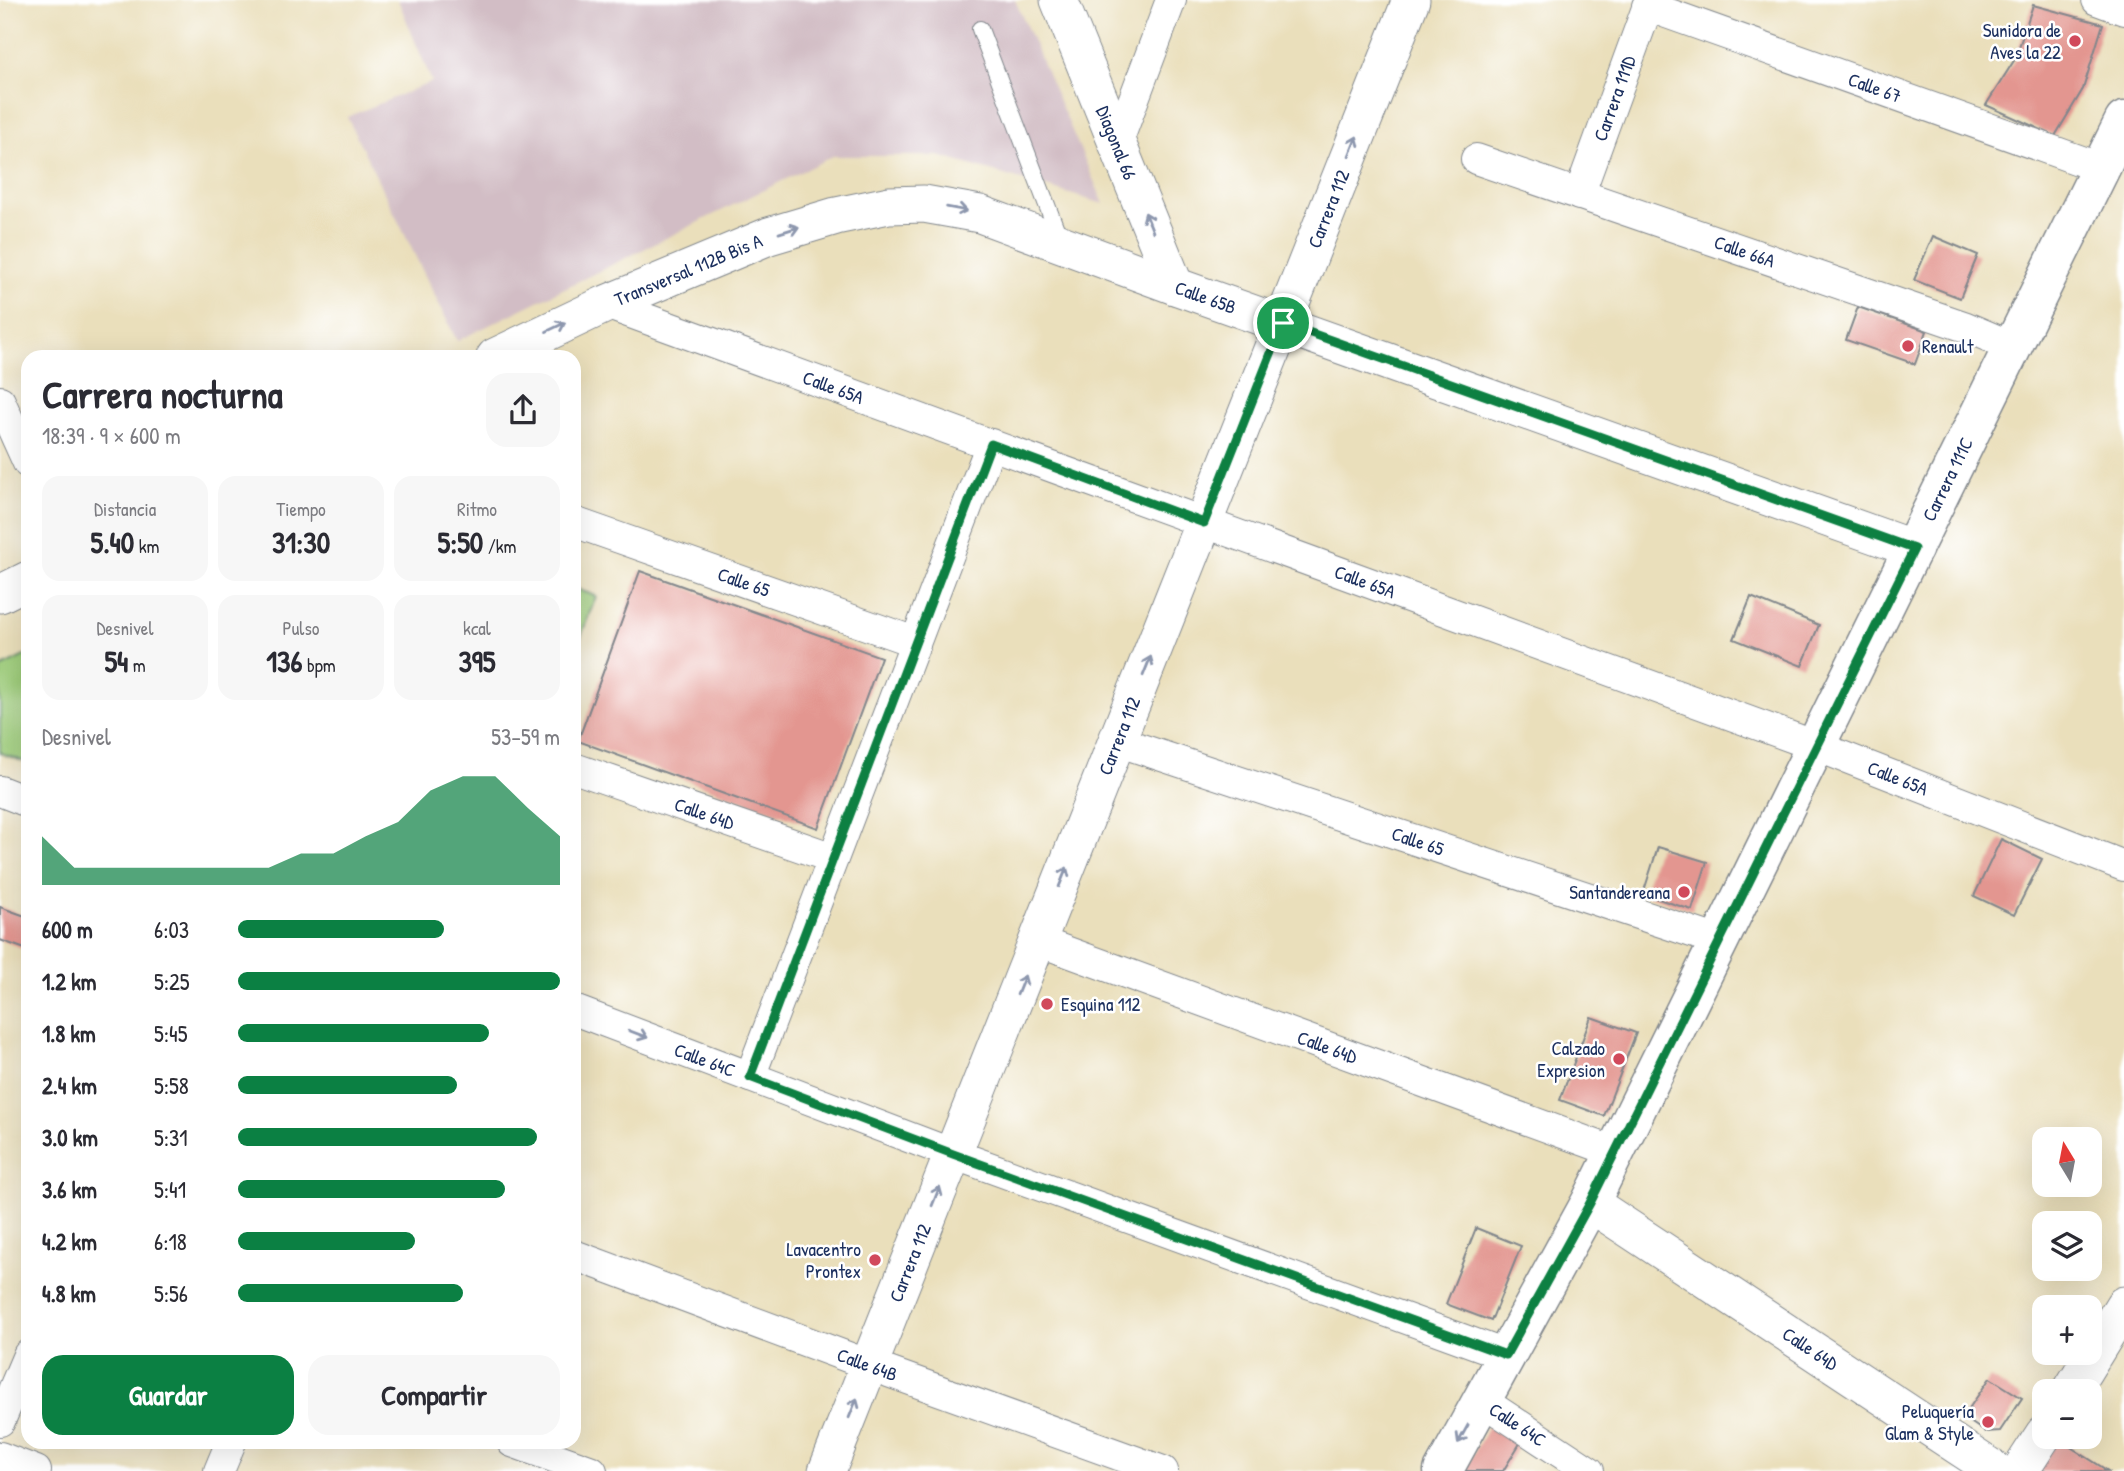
<!DOCTYPE html>
<html lang="es">
<meta charset="utf-8">
<style>
:root{--surface:#fff;--page:#f7f7f7;--text:#2b2b33;--muted:#7c7c81;--accent:#0b8043}
body{margin:0;font-family:"Patrick Hand",sans-serif;background:var(--page);color:var(--text);height:100vh;display:flex;flex-direction:column;font-size:26px;white-space:nowrap}
*{box-sizing:border-box;margin:0}
p{font-size:23px;color:var(--muted)}
.icon{flex:none;width:38px;height:38px;fill:none;stroke:currentColor;stroke-width:2;stroke-linecap:round;stroke-linejoin:round}
.map{position:relative;flex:1;overflow:hidden}
.sheet{position:absolute;left:21px;top:350px;width:560px;height:1099px;display:flex;flex-direction:column;background:var(--surface);border-radius:21px;box-shadow:0 7px 28px #0002}
.sheet>*{flex:none}
.needle{width:46px;rotate:350deg}
.controls{position:absolute;left:2032px;top:1127px;display:grid;gap:14px}
.controls a{display:grid;place-items:center;width:70px;height:70px;border-radius:14px;background:var(--surface);box-shadow:0 7px 28px #0002;font-size:35px}
.pin{position:absolute;display:grid;place-items:center;width:60px;height:60px;color:#fff;margin:-30px;border:4px solid #fff;border-radius:50%;box-shadow:0 2px 7px #0007}
.round{display:grid;place-items:center;flex:none;width:74px;height:74px;border-radius:21px;background:var(--page)}
.head{display:flex;align-items:center;justify-content:space-between;height:119px;padding:0 21px}
h1{font-size:38px;font-weight:700;line-height:52px}
.metrics{display:grid;grid-template-columns:repeat(3,1fr);gap:10px;height:119px;padding:7px 21px}
.metrics div{display:grid;align-content:center;border-radius:18px;background:var(--page);text-align:center}
.metrics b{font-size:30px;font-weight:700}
.metrics small{font-size:19px;font-weight:400}
.metrics p{font-size:19px}
.chart{height:196px;padding:14px 21px}
.chart p{display:flex;justify-content:space-between}
.chart svg{width:100%;height:126px;margin-top:7px;fill:var(--accent);opacity:.7}
.button{display:flex;gap:14px;margin-top:auto;padding:14px 21px}
.button a{flex:1;height:80px;border-radius:21px;background:var(--accent);color:#fff;font-size:28px;font-weight:700;line-height:80px;text-align:center}
.button a+a{background:var(--page);color:var(--text)}
ul{padding:0 21px;list-style:none;font-size:23px}
li{display:grid;grid-template-columns:112px 84px 1fr;align-items:center;height:52px}
li i{height:18px;border-radius:9px;background:var(--accent)}
.map>svg:first-child{display:block}
</style>
<div class="map">
<svg width="2124" height="1471" viewBox="0 0 2124 1471">
<rect width="100%" height="100%" fill="#fff"/>
<filter id="ink" filterUnits="userSpaceOnUse"><feTurbulence type="fractalNoise" baseFrequency=".0143" numOctaves="2"/><feDisplacementMap in="SourceGraphic" scale="14" xChannelSelector="R" yChannelSelector="G"/><feConvolveMatrix kernelMatrix="1 2 1 2 8 2 1 2 1" color-interpolation-filters="sRGB"/></filter>
<filter id="wash" filterUnits="userSpaceOnUse"><feTurbulence type="fractalNoise" baseFrequency=".00686" numOctaves="4" result="noise"/><feDisplacementMap in="SourceGraphic" scale="28" xChannelSelector="R" yChannelSelector="G"/><feGaussianBlur stdDeviation="1.57" result="paint"/><feColorMatrix in="noise" values="0 0 0 0 0 0 0 0 0 0 0 0 0 0 0 0 0 1.4 0 .05"/><feComposite in="paint" operator="in"/></filter>
<g filter="url(#wash)">
<rect width="100%" height="100%" fill="#eadfbb"/>
<path fill="#d2bdc5" d="M398 0H1015L1104 204 939 156H833L457 341 347 117 432 82Z"/>
<g fill="#9ecc7a" stroke="#5c7e6c" stroke-width="2">
<path d="M574 588 596 596 574 655Z"/>
<path d="M28 654V763L0 753V668Z"/>
</g>
<g id="blocks">
<g fill="#e39690">
<path d="M2033 5 2103 24 2083 89 2055 136 1986 105 2015 59Z"/>
<path d="M1933 236 1978 255 1960 298 1914 280Z"/>
<path d="M1858 307 1927 331 1915 364 1846 340Z"/>
<path d="M640 571 881 657 818 828 578 741Z"/>
<path d="M1751 597 1819 625 1802 666 1734 639Z"/>
<path d="M2001 839 2042 859 2014 915 1974 896Z"/>
<path d="M1658 847 1707 862 1692 910 1643 894Z"/>
<path d="M0 907 28 917V950L0 940Z"/>
<path d="M1591 1017 1636 1033 1604 1116 1560 1100Z"/>
<path d="M1476 1228 1521 1246 1491 1321 1446 1304Z"/>
<path d="M1990 1378 2022 1398 2000 1431 1985 1432 1963 1417Z"/>
<path d="M1490 1423 1522 1440 1503 1471H1464Z"/>
<path d="M2058 1439 2108 1471H2036Z"/>
</g>
</g>
</g>
<g filter="url(#ink)">
<use href="#blocks" fill-opacity="0" stroke="#82878c" stroke-width="2"/>
<g fill="none" stroke-linecap="round" stroke-linejoin="round">
<g stroke="#82878c" stroke-width="18">
<path id="service" d="M980 29 1061 242"/>
</g>
<g stroke="#82878c" stroke-width="32">
<g id="minor">
<path d="M2097 0 2124 10"/>
<path id="s1" d="M1647 6 2101 168"/>
<path d="M1117 144 1171 0"/>
<path id="s2" d="M1476 159 1966 327 2013 347"/>
<path id="s3" d="M1579 195 1650 0"/>
<path id="s4" d="M606 304 1816 746 2124 866"/>
<path d="M0 401 28 463"/>
<path id="s5" d="M574 522 915 642"/>
<path id="s6" d="M1117 741 1719 941"/>
<path id="s7" d="M574 768 833 858"/>
<path d="M0 791 28 802"/>
<path id="s8" d="M1038 941 1615 1152"/>
<path id="s9" d="M574 1010 953 1154 1506 1355"/>
<path d="M750 1077 991 444"/>
<path id="s10" d="M574 1255 869 1365 1163 1471"/>
<path id="s11" d="M1481 1400 1589 1471"/>
<path d="M0 1421 28 1355"/>
<path d="M512 1442 592 1471"/>
<path d="M0 1457 36 1471"/>
<path d="M219 1471 231 1442"/>
</g>
</g>
<g stroke="#82878c" stroke-width="39">
<g id="tertiary">
<path id="s12" d="M1059 0 1175 286"/>
<path id="s13" d="M495 357 606 304 769 236 836 216 889 205 924 204 980 214 1175 286 1914 549"/>
<path d="M0 594 28 580"/>
<path id="s14" d="M1590 1203 1996 1471"/>
<path d="M2071 1391 2124 1305"/>
<path id="s15" d="M827 1471 1411 0"/>
<path d="M2020 1471 2044 1434"/>
</g>
</g>
<g stroke="#82878c" stroke-width="41">
<g id="secondary">
<path id="s16" d="M1443 1471 1590 1203 2124 121"/>
</g>
</g>
<use href="#service" stroke="#fff" stroke-width="16"/>
<use href="#minor" stroke="#fff" stroke-width="30"/>
<use href="#tertiary" stroke="#fff" stroke-width="37"/>
<use href="#secondary" stroke="#fff" stroke-width="38"/>
</g>
<defs><path id="oneway-shaft" d="M-6 0H5M1.5-3L5.5 0L1.5 3" fill="none" stroke-width="1.6" stroke-linecap="round" stroke-linejoin="round" transform="scale(1.75)"/></defs>
<g stroke="#8d97ae">
<use href="#oneway-shaft" transform="translate(1353 146) rotate(-68)"/>
<use href="#oneway-shaft" transform="translate(957 209) rotate(10)"/>
<use href="#oneway-shaft" transform="translate(1149 222) rotate(-112)"/>
<use href="#oneway-shaft" transform="translate(789 230) rotate(-17)"/>
<use href="#oneway-shaft" transform="translate(556 327) rotate(-26)"/>
<use href="#oneway-shaft" transform="translate(1147 666) rotate(-68)"/>
<use href="#oneway-shaft" transform="translate(1063 877) rotate(-68)"/>
<use href="#oneway-shaft" transform="translate(1021 985) rotate(-68)"/>
<use href="#oneway-shaft" transform="translate(638 1034) rotate(21)"/>
<use href="#oneway-shaft" transform="translate(936 1196) rotate(-68)"/>
<use href="#oneway-shaft" transform="translate(853 1408) rotate(-68)"/>
<use href="#oneway-shaft" transform="translate(1463 1434) rotate(119)"/>
</g>
</g>
<g fill="none" stroke-linecap="round" stroke-linejoin="round" filter="url(#ink)">
<g stroke="#fff" stroke-width="14">
<path id="route" d="M1283 323 1914 549 1590 1203 1506 1355 953 1154 750 1077 991 444 1204 523Z"/>
</g>
<use href="#route" stroke="#0b8043" stroke-width="9"/>
</g>
<g fill="#d1495b" stroke="#fff" stroke-width="2.5">
<circle cx="2075" cy="41" r="7"/>
<circle cx="1908" cy="346" r="7"/>
<circle cx="1684" cy="892" r="7"/>
<circle cx="1047" cy="1004" r="7"/>
<circle cx="1619" cy="1059" r="7"/>
<circle cx="875" cy="1260" r="7"/>
<circle cx="1988" cy="1422" r="7"/>
</g>
<g text-anchor="middle" stroke-width="5" stroke-linejoin="round" paint-order="stroke">
<g font-size="19" fill="#1b2f5e" stroke="#fff" text-anchor="end">
<text x="2061" y="37">Sunidora de<tspan x="2061" dy="22">Aves la 22</tspan></text>
<text x="1922" y="353" text-anchor="start">Renault</text>
<text x="1670" y="899">Santandereana</text>
<text x="1061" y="1011" text-anchor="start">Esquina 112</text>
<text x="1605" y="1055">Calzado<tspan x="1605" dy="22">Expresion</tspan></text>
<text x="861" y="1256">Lavacentro<tspan x="861" dy="22">Prontex</tspan></text>
<text x="1974" y="1418">Peluquería<tspan x="1974" dy="22">Glam &amp; Style</tspan></text>
</g>
<g font-size="19" fill="#1b2f5e" stroke="#fff">
<text dy="7" stroke="none"><textPath href="#s1" startOffset="242">Calle 67</textPath></text>
<text dy="7" stroke="none"><textPath href="#s3" startOffset="103">Carrera 111D</textPath></text>
<text dy="7" stroke="none"><textPath href="#s12" startOffset="154">Diagonal 66</textPath></text>
<text dy="7" stroke="none"><textPath href="#s15" startOffset="1358">Carrera 112</textPath></text>
<text dy="7" stroke="none"><textPath href="#s2" startOffset="284">Calle 66A</textPath></text>
<text dy="7" stroke="none"><textPath href="#s13" startOffset="212">Transversal 112B Bis A</textPath></text>
<text dy="7" stroke="none"><textPath href="#s13" startOffset="756">Calle 65B</textPath></text>
<text dy="7" stroke="none"><textPath href="#s4" startOffset="242">Calle 65A</textPath></text>
<text dy="7" stroke="none"><textPath href="#s16" startOffset="1113">Carrera 111C</textPath></text>
<text dy="7" stroke="none"><textPath href="#s5" startOffset="180">Calle 65</textPath></text>
<text dy="7" stroke="none"><textPath href="#s4" startOffset="808">Calle 65A</textPath></text>
<text dy="7" stroke="none"><textPath href="#s15" startOffset="791">Carrera 112</textPath></text>
<text dy="7" stroke="none"><textPath href="#s4" startOffset="1376">Calle 65A</textPath></text>
<text dy="7" stroke="none"><textPath href="#s7" startOffset="138">Calle 64D</textPath></text>
<text dy="7" stroke="none"><textPath href="#s6" startOffset="317">Calle 65</textPath></text>
<text dy="7" stroke="none"><textPath href="#s8" startOffset="308">Calle 64D</textPath></text>
<text dy="7" stroke="none"><textPath href="#s9" startOffset="140">Calle 64C</textPath></text>
<text dy="7" stroke="none"><textPath href="#s15" startOffset="224">Carrera 112</textPath></text>
<text dy="7" stroke="none"><textPath href="#s14" startOffset="264">Calle 64D</textPath></text>
<text dy="7" stroke="none"><textPath href="#s10" startOffset="313">Calle 64B</textPath></text>
<text dy="7" stroke="none"><textPath href="#s11" startOffset="44">Calle 64C</textPath></text>
</g>
</g>
</svg>
<div class="controls">
<a><svg class="needle" viewBox="-14 -14 28 28"><path d="M0-13l5 13h-10z" fill="#e53935"/><path d="M0 13l5-13h-10z" fill="#7c7c81"/></svg></a>
<a><svg class="icon" aria-label="layers" viewBox="0 0 24 24"><path d="M12 4l9 5-9 5-9-5zM3 14l9 5 9-5"/></svg></a>
<a>+</a>
<a>−</a>
</div>
<div class="pin" style="left:1283px;top:323px;background:#1e9e55"><svg class="icon" aria-label="arrive" viewBox="0 0 24 24"><path d="M6 21V4h12l-3 4 3 4H6"/></svg></div>
<section class="sheet">
<div class="head"><div><h1>Carrera nocturna</h1><p>18:39 · 9 × 600 m</p></div><a class="round"><svg class="icon" aria-label="share" viewBox="0 0 24 24"><path d="M12 15V3M7 8l5-5 5 5M5 13v7h14v-7"/></svg></a></div>
<div class="metrics">
<div><p>Distancia</p><b>5.40<small> km</small></b></div>
<div><p>Tiempo</p><b>31:30</b></div>
<div><p>Ritmo</p><b>5:50<small> /km</small></b></div>
</div>
<div class="metrics">
<div><p>Desnivel</p><b>54<small> m</small></b></div>
<div><p>Pulso</p><b>136<small> bpm</small></b></div>
<div><p>kcal</p><b>395</b></div>
</div>
<div class="chart"><p><span>Desnivel</span>53–59 m</p>
<svg viewBox="0 0 160 44" preserveAspectRatio="none"><path d="M0 44V27L10 38L20 38L30 38L40 38L50 38L60 38L70 38L80 33L90 33L100 27L110 22L120 11L130 6L140 6L150 17L160 27V44z"/></svg>
</div>
<ul>
<li><b>600 m</b>6:03<i style="width:64%"></i></li>
<li><b>1.2 km</b>5:25<i style="width:100%"></i></li>
<li><b>1.8 km</b>5:45<i style="width:78%"></i></li>
<li><b>2.4 km</b>5:58<i style="width:68%"></i></li>
<li><b>3.0 km</b>5:31<i style="width:93%"></i></li>
<li><b>3.6 km</b>5:41<i style="width:83%"></i></li>
<li><b>4.2 km</b>6:18<i style="width:55%"></i></li>
<li><b>4.8 km</b>5:56<i style="width:70%"></i></li>
</ul>
<div class="button"><a>Guardar</a><a>Compartir</a></div>
</section>
</div>
